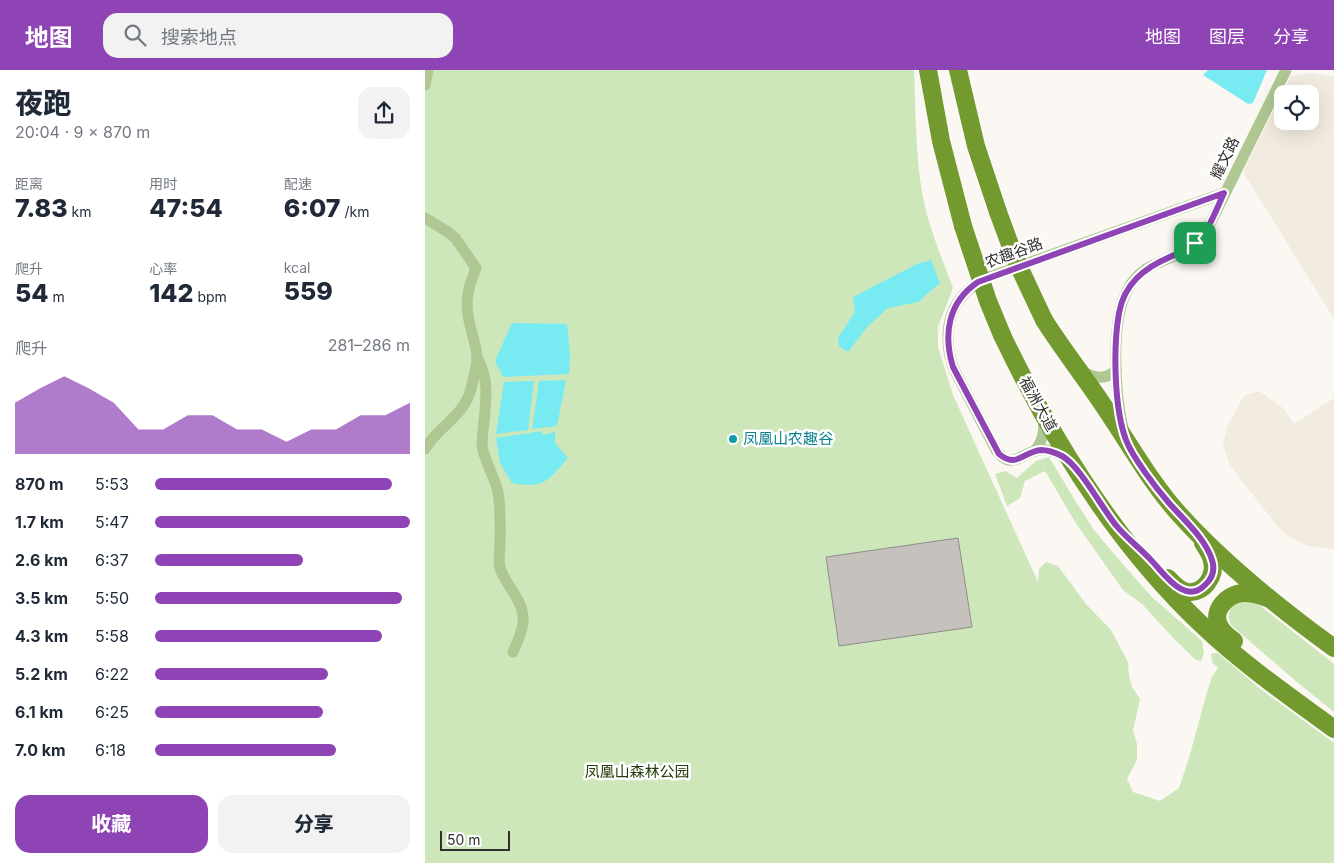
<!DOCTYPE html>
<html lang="zh">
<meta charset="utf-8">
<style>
:root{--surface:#fff;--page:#f2f2f3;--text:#1f2937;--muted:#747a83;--accent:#8f44b6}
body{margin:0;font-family:Inter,"Noto Sans SC",sans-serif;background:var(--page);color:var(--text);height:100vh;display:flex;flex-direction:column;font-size:19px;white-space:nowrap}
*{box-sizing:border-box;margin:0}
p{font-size:16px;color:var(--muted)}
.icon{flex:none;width:28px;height:28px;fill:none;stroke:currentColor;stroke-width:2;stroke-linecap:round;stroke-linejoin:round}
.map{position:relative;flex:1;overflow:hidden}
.details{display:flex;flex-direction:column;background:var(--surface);width:425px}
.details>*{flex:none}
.controls{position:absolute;left:849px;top:15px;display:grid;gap:10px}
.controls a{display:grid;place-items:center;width:45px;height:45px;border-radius:10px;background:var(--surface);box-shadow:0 5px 20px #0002;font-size:25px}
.scale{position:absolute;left:15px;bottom:12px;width:70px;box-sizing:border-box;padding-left:5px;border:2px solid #31302e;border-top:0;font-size:14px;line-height:18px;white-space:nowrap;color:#31302e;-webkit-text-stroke:4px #fff;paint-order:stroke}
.pin{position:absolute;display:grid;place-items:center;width:42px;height:42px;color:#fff;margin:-21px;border-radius:10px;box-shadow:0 2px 8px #0006}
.round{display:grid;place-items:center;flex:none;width:52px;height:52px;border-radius:15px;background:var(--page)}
.summary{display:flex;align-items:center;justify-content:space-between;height:85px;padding:0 15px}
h1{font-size:28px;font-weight:800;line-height:38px}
.figures{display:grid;grid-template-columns:repeat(3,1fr);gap:8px;height:85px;padding:5px 15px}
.figures div{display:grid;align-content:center}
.figures b{font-size:25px;font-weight:800}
.figures small{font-size:14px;font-weight:400}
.figures p{font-size:14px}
.chart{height:140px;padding:10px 15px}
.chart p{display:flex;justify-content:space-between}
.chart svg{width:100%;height:90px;margin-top:5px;fill:var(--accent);opacity:.7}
.primary-button{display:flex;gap:10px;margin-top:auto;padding:10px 15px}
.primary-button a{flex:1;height:58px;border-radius:15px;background:var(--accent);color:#fff;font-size:20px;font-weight:800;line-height:58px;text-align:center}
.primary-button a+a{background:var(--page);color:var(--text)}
ul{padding:0 15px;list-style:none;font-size:16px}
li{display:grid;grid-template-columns:80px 60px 1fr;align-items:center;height:38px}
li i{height:12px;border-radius:6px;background:var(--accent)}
header{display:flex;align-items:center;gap:30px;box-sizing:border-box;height:70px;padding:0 25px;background:var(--accent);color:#fff}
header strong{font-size:24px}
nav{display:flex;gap:28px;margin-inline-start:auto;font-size:18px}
.search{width:350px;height:45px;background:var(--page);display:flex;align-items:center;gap:12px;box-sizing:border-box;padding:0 18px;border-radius:15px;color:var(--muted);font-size:19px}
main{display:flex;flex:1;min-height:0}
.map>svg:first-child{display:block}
</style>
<header>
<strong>地图</strong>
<div class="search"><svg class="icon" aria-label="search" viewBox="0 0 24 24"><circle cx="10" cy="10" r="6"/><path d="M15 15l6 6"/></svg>搜索地点</div>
<nav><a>地图</a><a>图层</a><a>分享</a></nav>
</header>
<main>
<section class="details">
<div class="summary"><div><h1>夜跑</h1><p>20:04 · 9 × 870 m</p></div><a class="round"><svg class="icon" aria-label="share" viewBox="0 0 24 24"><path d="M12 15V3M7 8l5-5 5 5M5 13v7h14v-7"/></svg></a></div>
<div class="figures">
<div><p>距离</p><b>7.83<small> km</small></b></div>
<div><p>用时</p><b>47:54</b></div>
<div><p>配速</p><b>6:07<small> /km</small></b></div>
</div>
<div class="figures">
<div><p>爬升</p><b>54<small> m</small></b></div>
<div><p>心率</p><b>142<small> bpm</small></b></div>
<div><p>kcal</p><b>559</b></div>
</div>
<div class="chart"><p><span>爬升</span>281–286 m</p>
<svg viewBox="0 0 160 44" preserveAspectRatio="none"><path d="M0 44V19L10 12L20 6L30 12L40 19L50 32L60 32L70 25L80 25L90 32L100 32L110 38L120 32L130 32L140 25L150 25L160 19V44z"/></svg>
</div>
<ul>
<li><b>870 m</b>5:53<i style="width:93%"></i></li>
<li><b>1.7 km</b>5:47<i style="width:100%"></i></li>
<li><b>2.6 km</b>6:37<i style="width:58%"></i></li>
<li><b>3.5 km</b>5:50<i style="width:97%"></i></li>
<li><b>4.3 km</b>5:58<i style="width:89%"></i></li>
<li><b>5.2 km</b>6:22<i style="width:68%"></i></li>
<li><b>6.1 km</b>6:25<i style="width:66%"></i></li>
<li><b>7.0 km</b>6:18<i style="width:71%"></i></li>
</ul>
<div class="primary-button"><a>收藏</a><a>分享</a></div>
</section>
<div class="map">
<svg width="909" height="793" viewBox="0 0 909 793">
<rect width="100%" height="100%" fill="#fbf8f3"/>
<g fill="#f2ebdf" fill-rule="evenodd">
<path d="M888 3 909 7V249L818 102 866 6ZM858 24H885V51H858Z"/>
<path d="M834 321 858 338 869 354 909 328V479L883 476 865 468 852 456 804 394 798 374 803 355 819 326Z"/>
</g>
<g fill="#cde7ba">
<path d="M0 0H489C491 42 490 85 498 127 504 158 517 188 528 218L513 257V277L528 325 613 512 614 499 621 492 633 496 661 534 686 560 703 592 704 606 707 617 715 629 708 661 712 674V690L702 709 708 722 735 731 754 718 764 688 782 622 787 607 793 598 787 592 786 585 788 583H793L834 618 909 673V793H0Z"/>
<path d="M624 387 651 432 669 460 689 484 727 527 777 571 779 583 776 591 771 590 749 569 717 534 698 520 650 452 620 401 600 411 595 428 582 436 570 404 580 401 592 408 611 391Z"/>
<path d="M811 530H828L909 594V642L873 613 806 555C802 544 804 539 811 530Z"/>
</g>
<g fill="#77ebf1">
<path d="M783 0H842L828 33 823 34 778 5Z"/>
<path d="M506 190 515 213 493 232 463 238 442 257 423 282 414 276 413 268 430 242 428 227 492 194Z"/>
<path d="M87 253 142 254 145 285 144 304 78 307 70 291Z"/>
<path d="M141 310 132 356 107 359 114 311Z"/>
<path d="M109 311 103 360 71 364 79 312Z"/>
<path d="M117 361V365L130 362V373L143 388C123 411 119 419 87 413L75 393 71 368Z"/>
</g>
<path fill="#c5c2be" stroke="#908d88" d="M533 468 547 557 414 576 401 487Z"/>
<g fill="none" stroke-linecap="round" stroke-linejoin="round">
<g stroke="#afc793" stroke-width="11">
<path d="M0 15 3 0"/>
<path d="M0 148 23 162 31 169 51 198C48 207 44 215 43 224 39 245 49 264 52 285 53 295 48 309 46 319 38 348 13 356 0 379"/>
<path d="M52 287C68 315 58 343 57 375 59 391 69 405 73 422 76 439 75 457 75 475 75 482 73 491 75 498 78 508 85 516 90 525 104 547 98 560 88 582"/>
<path d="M657 301C669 308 680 311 691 300"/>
<path d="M698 358C690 324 685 249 703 219 707 211 714 204 721 199 737 189 758 186 771 172 778 166 782 158 787 150L861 0"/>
<path d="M610 381C618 370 620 361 618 348"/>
<path d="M643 389C634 384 623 378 613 380 595 384 586 401 571 380L528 297C516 259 525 224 564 207L799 123"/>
</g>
<g stroke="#729a2f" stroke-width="18">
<path d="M503 0 516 71 538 156"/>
<path d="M533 0 551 76 573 142"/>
<path d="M619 250C640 283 665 314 686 347 708 380 727 414 754 444 799 494 854 538 909 578"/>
<path d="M577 265C627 370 693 476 778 556 818 594 864 626 909 659"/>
<path d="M743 508C748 513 753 520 762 522 779 524 791 506 787 491 786 484 782 479 778 473"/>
<path d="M809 571C804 567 798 563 795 557 785 541 803 523 819 523 827 523 835 525 842 528"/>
</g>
<g stroke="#729a2f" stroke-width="18">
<path d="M573 142 590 188 619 250"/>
<path d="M538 156 563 231 577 265"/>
</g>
</g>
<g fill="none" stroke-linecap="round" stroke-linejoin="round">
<g stroke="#fff" stroke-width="10">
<path id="route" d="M799 123C791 140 785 159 771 172 764 180 754 183 745 187 719 198 699 214 694 243 688 277 689 338 701 370 708 388 731 418 744 433 758 449 781 469 787 490 790 499 788 507 781 514 760 537 739 503 725 489 714 477 700 467 690 454 677 438 654 395 637 386 631 383 623 380 616 380 599 381 592 399 574 384L528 297C518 264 523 232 553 212Z"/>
</g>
<use href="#route" stroke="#8f44b6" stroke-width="6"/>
</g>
<circle fill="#0f9aa8" stroke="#fff" stroke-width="2" cx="308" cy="369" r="5"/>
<g text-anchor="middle" stroke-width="5" stroke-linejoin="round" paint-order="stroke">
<g font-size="15" fill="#31302e" stroke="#fff">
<text transform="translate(800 88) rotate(-64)" y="5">耀文路</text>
<text transform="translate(589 183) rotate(-20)" y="5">农趣谷路</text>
<text transform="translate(613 334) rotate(61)" y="5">福洲大道</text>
</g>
<g font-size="15" fill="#0d838f" stroke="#fff" text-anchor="start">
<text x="318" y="374">凤凰山农趣谷</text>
</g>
<g font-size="15" fill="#243d0a" stroke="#fff">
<text x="212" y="707">凤凰山森林公园</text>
</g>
</g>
</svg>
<div class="controls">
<a><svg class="icon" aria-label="locate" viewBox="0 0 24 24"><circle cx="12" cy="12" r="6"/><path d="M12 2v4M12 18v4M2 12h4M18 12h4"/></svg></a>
</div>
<div class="scale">50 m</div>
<div class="pin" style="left:770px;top:173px;background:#1e9e55"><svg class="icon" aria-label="arrive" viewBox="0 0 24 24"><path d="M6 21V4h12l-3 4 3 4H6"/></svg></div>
</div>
</main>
